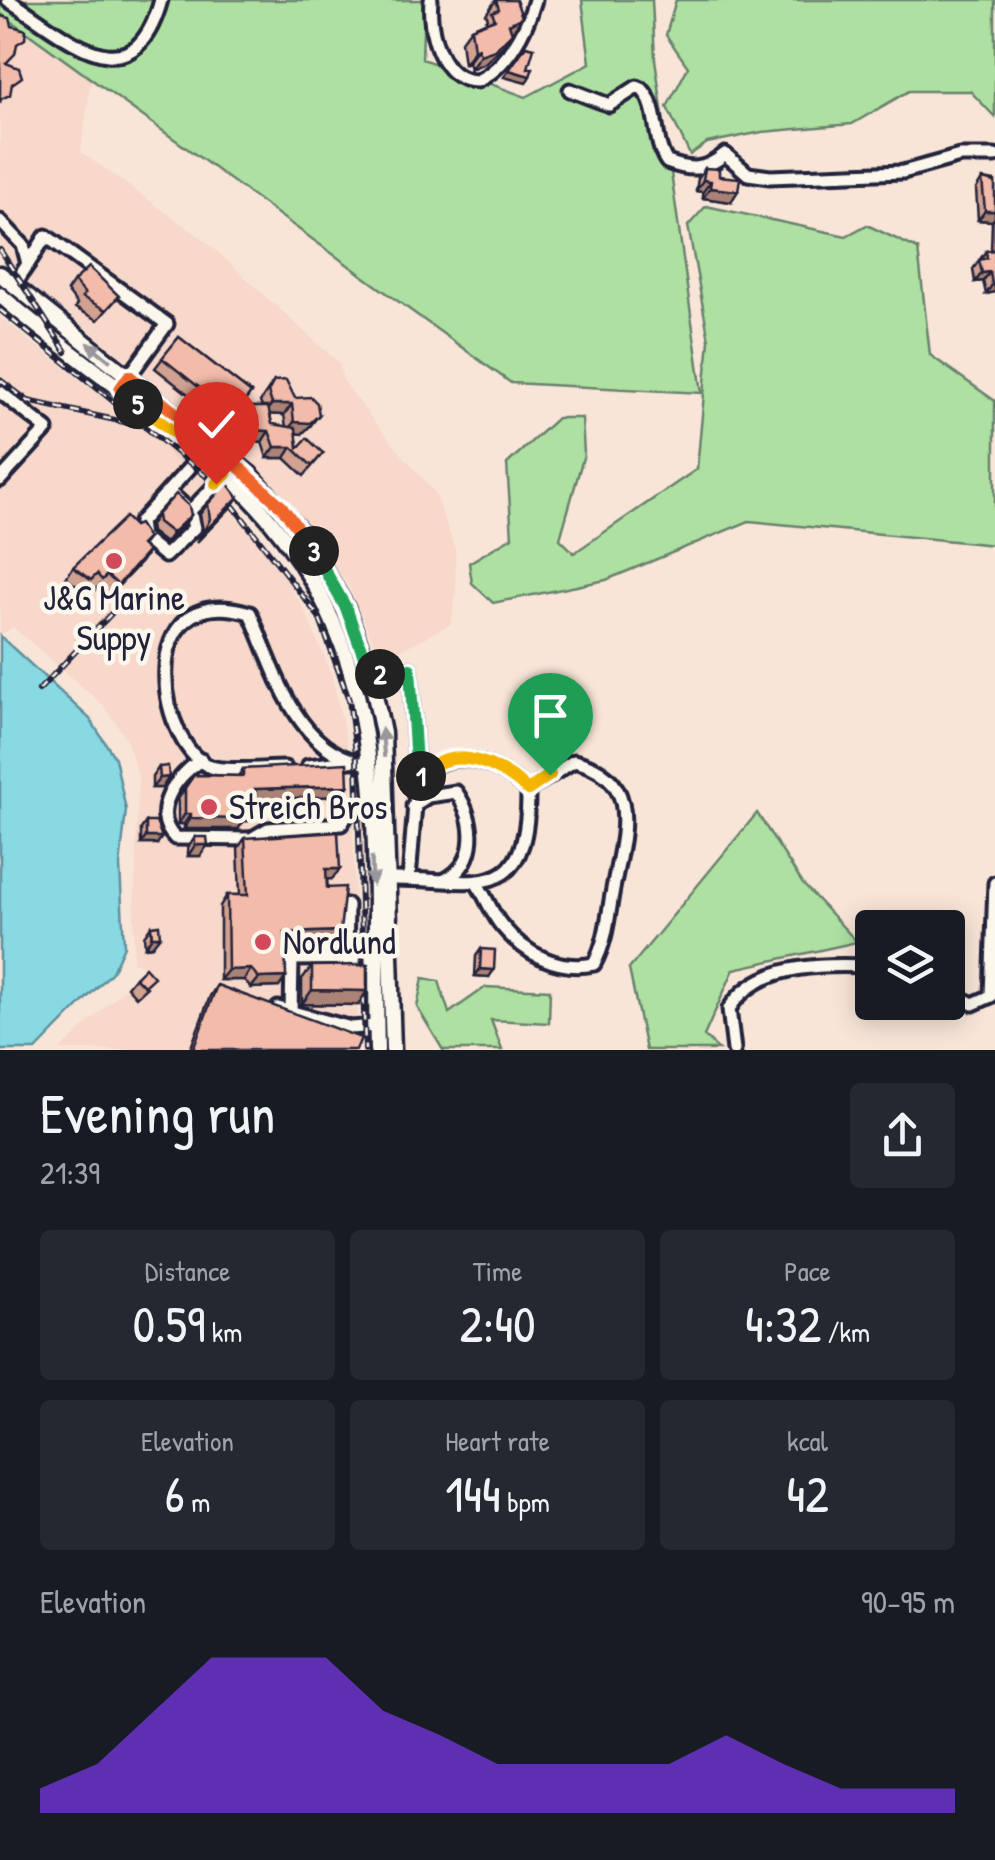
<!DOCTYPE html>
<meta charset="utf-8">
<style>
:root{--surface:#171b24;--page:#242831;--text:#f1f3f6;--muted:#9ea1a6;--accent:#7c3aed}
body{margin:0;font-family:"Patrick Hand",sans-serif;background:var(--page);color:var(--text);height:100vh;display:flex;flex-direction:column;font-size:38px;white-space:nowrap}
*{box-sizing:border-box;margin:0}
p{font-size:32px;color:var(--muted)}
.icon{flex:none;width:55px;height:55px;fill:none;stroke:currentColor;stroke-width:2;stroke-linecap:round;stroke-linejoin:round}
.map{position:relative;height:1050px;overflow:hidden}
.details{display:flex;flex-direction:column;background:var(--surface);flex:1}
.details>*{flex:none}
.buttons{position:absolute;left:855px;top:910px;display:grid;gap:20px}
.buttons a{display:grid;place-items:center;width:110px;height:110px;border-radius:10px;background:var(--surface);box-shadow:0 5px 25px #0003;font-size:50px}
.pin{position:absolute;display:grid;place-items:center;width:85px;height:85px;color:#fff;margin:-102px -42px;border-radius:50% 50% 50% 0;rotate:-45deg;box-shadow:0 0 10px #0007}
.pin .icon{rotate:45deg}
.km{position:absolute;width:50px;height:50px;margin:-25px;border-radius:50%;background:#222;color:#fff;font-size:28px;line-height:50px;text-align:center}
.round{display:grid;place-items:center;flex:none;width:105px;height:105px;border-radius:10px;background:var(--page)}
.head{display:flex;align-items:center;justify-content:space-between;height:170px;padding:0 40px}
h1{font-size:55px;font-weight:600;line-height:75px}
.stats{display:grid;grid-template-columns:repeat(3,1fr);gap:15px;height:170px;padding:10px 40px}
.stats div{display:grid;align-content:center;border-radius:10px;background:var(--page);text-align:center}
.stats b{font-size:50px;font-weight:600}
.stats small{font-size:28px;font-weight:400}
.stats p{font-size:28px}
.chart{height:280px;padding:20px 40px}
.chart p{display:flex;justify-content:space-between}
.chart svg{width:100%;height:180px;margin-top:10px;fill:var(--accent);opacity:.7}
.map>svg:first-child{display:block}
</style>
<div class="map">
<svg width="995" height="1050" viewBox="0 0 995 1050">
<rect width="100%" height="100%" fill="#f9e5d8"/>
<filter id="ink" filterUnits="userSpaceOnUse"><feTurbulence type="fractalNoise" baseFrequency=".01" numOctaves="2"/><feDisplacementMap in="SourceGraphic" scale="20" xChannelSelector="R" yChannelSelector="G"/><feConvolveMatrix kernelMatrix="1 2 1 2 8 2 1 2 1" color-interpolation-filters="sRGB"/></filter>
<g filter="url(#ink)">
<g fill="#f7d8ca">
<path d="M0 0 94 60 81 152 202 238 339 363 343 380 372 419 435 493 455 549 456 594 451 624 381 660 348 585 275 488 233 446 0 259Z"/>
<path d="M0 317 176 455 235 510 266 548 304 609 332 675 352 768 358 1050H60L147 967 133 962 138 776 126 738 103 705 13 627 0 636Z"/>
</g>
<g fill="#aee1a1" stroke="#68826e" stroke-width="2.5">
<path d="M0 0H424L422 59 526 97 590 63 582 0H652L655 59 702 393 511 383 0 13Z"/>
<path d="M676 0H995V117L970 91H909L852 124 762 132 707 143 690 155 667 107 688 67 666 35Z"/>
<path d="M706 206 846 236 867 225 918 249 930 355 995 401V545L749 521 606 580 493 603 472 583 469 563 512 537 507 464 557 418H582L584 454 560 539 574 553 697 469 709 340 688 226Z"/>
<path d="M757 813 803 884 857 942 734 969 704 1036 719 1050H646L629 969Z"/>
<path d="M423 978 439 981 449 1013 486 987 550 990 549 1023 491 1020 502 1050H443L417 1007Z"/>
</g>
<path fill="#88d9e2" stroke="#5f909f" stroke-width="2.5" d="M0 636 90 719 115 758 126 810 120 866 124 946 112 972 36 1050H0Z"/>
<g fill="none" stroke-linecap="round" stroke-linejoin="round">
<g stroke="#22223b" stroke-width="19">
<g id="minor">
<path d="M8 0C63 33 132 106 161 0"/>
<path d="M431 0C428 30 440 81 477 81 507 67 526 31 535 0"/>
<path d="M570 90 609 105 637 87 642 89C660 108 652 140 667 162 691 171 705 171 725 154L748 174 770 177 903 172 960 156H995"/>
<path d="M0 221 23 245 28 264 14 285"/>
<path d="M28 264 46 236 167 324 125 382"/>
<path d="M0 392 47 429 0 480"/>
<path d="M168 491 190 511 194 528 165 556 142 537 140 522 202 454"/>
<path d="M190 511 226 474"/>
<path d="M371 676 410 669 417 780 409 879"/>
<path d="M201 760C177 775 149 812 175 838L251 839 268 829 341 824 353 807 371 806"/>
<path d="M308 766 350 761"/>
<path d="M285 768C263 768 236 772 215 768 158 756 129 577 250 613 276 671 296 756 370 764"/>
<path d="M413 806 428 796 456 792C476 820 479 863 445 880"/>
<path d="M388 879C474 877 529 910 528 790 496 762 451 742 417 780"/>
<path d="M477 884C486 896 492 915 502 926 526 955 558 971 594 964 607 940 608 915 613 889 622 838 645 778 574 761L528 790"/>
<path d="M346 959 347 905"/>
<path d="M948 992 973 1004 991 996 995 883"/>
<path d="M278 1008 351 1028 376 1026"/>
<path d="M291 1013 292 959 375 958"/>
<path d="M734 1050 729 1009C758 962 823 965 872 966"/>
</g>
</g>
<g stroke="#22223b" stroke-width="21">
<g id="major">
<path d="M0 274 251 475 305 537 346 608 371 676 383 733 393 1050"/>
<path d="M0 295C73 359 156 410 227 475 404 639 371 831 377 1050"/>
</g>
</g>
<use href="#minor" stroke="#fbf7ec" stroke-width="11"/>
<use href="#major" stroke="#fbf7ec" stroke-width="14"/>
<g stroke="#22223b" stroke-width="6">
<g id="rail">
<path d="M0 250 66 352"/>
<path d="M0 310 217 485 319 617 349 700 357 760 365 1050"/>
<path d="M0 380 28 401 138 425"/>
<path d="M39 690 126 598"/>
</g>
</g>
<use href="#rail" stroke="#fbf7ec" stroke-width="2.5" stroke-dasharray="8" stroke-linecap="butt"/>
</g>
<g fill="#d1a191" stroke="#22223b" stroke-width="2.5" fill-rule="evenodd">
<path d="M496 0 522 17 502 47 485 63 470 69 468 62 464 64 461 41 471 28 485 22 488 18 486 14Z"/>
<path d="M705 168 731 202 703 198V192L696 191 698 178Z"/>
<path d="M982 179 995 181V180V292L986 294 983 281 975 282 973 269 986 251 991 250 992 221 978 220 976 189Z"/>
<path d="M74 281 119 296 98 320 75 308 77 304 67 291Z"/>
<path d="M179 337 251 393 227 425 155 368Z"/>
<path d="M274 381 311 425 302 434 296 433 298 448 323 453 304 476 285 458H267L262 442 242 440 236 418 243 407H262L260 402ZM270 414 284 415 286 427 272 424Z"/>
<path d="M238 497 231 507 196 543 203 530 200 514 208 504Z"/>
<path d="M157 515H191L184 525 165 543 151 532 150 525Z"/>
<path d="M148 538 142 546 148 551 141 562 110 595 100 585 95 590 89 584 83 591 66 578 73 567Z"/>
<path d="M159 767 169 777 162 788H152V777Z"/>
<path d="M243 769 348 786 341 796 255 799 248 821H244L238 829H184V824H178V799L194 775 238 776Z"/>
<path d="M146 822 157 844H141V829Z"/>
<path d="M195 837 200 856H188V848Z"/>
<path d="M245 838 340 869 332 879H327L333 941 285 943 279 987 251 988 244 980H220V906L227 895H240L238 848Z"/>
<path d="M151 926 152 946 145 947 144 936Z"/>
<path d="M481 949 489 977 475 976 476 956Z"/>
<path d="M312 966 358 1005 302 1004V979Z"/>
<path d="M135 977 147 987 136 997 127 987Z"/>
<path d="M217 985 356 1050H190L210 996Z"/>
</g>
<g fill="#aa8376" stroke="#22223b" stroke-width="2.5">
<path d="M522 17 513 31 499 38 509 24Z"/>
<path d="M512 33 502 47 485 63 470 69 480 55Z"/>
<path d="M478 48 468 62 464 64 474 50Z"/>
<path d="M509 70 530 76 526 83 504 77Z"/>
<path d="M703 180 711 181 703 192 696 191Z"/>
<path d="M710 188 738 191 731 202 703 198Z"/>
<path d="M985 211H995V218L992 221 978 220Z"/>
<path d="M990 272 983 281 975 282 982 273Z"/>
<path d="M995 284V292L986 294 992 285Z"/>
<path d="M272 404H292L284 415 264 414Z"/>
<path d="M319 415 311 425 302 434 286 432 294 422Z"/>
<path d="M250 430 269 431 262 442 242 440Z"/>
<path d="M275 447H292L285 458H267Z"/>
<path d="M238 497 231 507 196 543 203 533Z"/>
<path d="M191 515 184 525 165 543 172 533Z"/>
<path d="M148 551 141 562 110 595 118 585Z"/>
<path d="M169 777 162 788H152L160 778Z"/>
<path d="M348 786 341 796 248 800 255 789Z"/>
<path d="M245 811H256L248 821H244L238 829H184L191 818Z"/>
<path d="M185 814H191L184 824H178Z"/>
<path d="M146 837H162L157 844H141Z"/>
<path d="M195 845H208L200 856H188Z"/>
<path d="M326 869H340L332 879 319 880Z"/>
<path d="M340 931 333 941 277 943 285 933Z"/>
<path d="M152 936H160L152 946 145 947Z"/>
<path d="M251 969 244 980H220L228 970Z"/>
<path d="M480 969 494 970 489 977 475 976Z"/>
<path d="M286 977 279 987 251 988 259 978Z"/>
<path d="M312 990 367 991 358 1005 302 1004Z"/>
</g>
<g fill="#f3bba9" stroke="#22223b" stroke-width="2.5">
<path d="M496 0H516L522 17 509 24 512 33 495 50 480 55 478 48 474 50 471 28 495 19 492 12 499 9Z"/>
<path d="M0 16 10 18 12 26 26 30 25 39 17 44 15 54 6 63 19 68 22 77 12 84 10 95 1 99 0 103Z"/>
<path d="M526 46 534 48 528 68H533L530 76 509 70Z"/>
<path d="M705 168 719 169V176L740 178 738 191 710 188 711 181 703 180Z"/>
<path d="M982 179 995 182V211H985Z"/>
<path d="M995 250V284L992 285 990 272 982 273 979 260 987 258 986 251Z"/>
<path d="M89 267 119 296 106 310 82 297 85 294 74 281Z"/>
<path d="M179 337 251 393 234 415 162 358Z"/>
<path d="M286 380 295 398 311 397 317 403 319 415 310 423 294 422 292 404H272L268 392 274 381Z"/>
<path d="M243 407H268L272 424 296 428 298 448 307 438 323 453 312 466 292 447H275L269 431 250 430Z"/>
<path d="M227 483 238 497 203 533 210 519 208 504Z"/>
<path d="M176 494 189 506 191 515 172 533 158 522 157 515Z"/>
<path d="M125 517 134 526 139 524 148 538 141 545 148 551 118 585 107 575 102 580 97 574 91 580 73 567Z"/>
<path d="M347 763 348 786 255 789 256 811H245V819L191 818V814H185V788L194 775 243 776V769Z"/>
<path d="M168 766 169 777 160 778 159 767Z"/>
<path d="M146 822H156L162 837H146Z"/>
<path d="M338 832 340 869H326L327 888 345 887 340 931 285 933 286 977 259 978 251 969 228 970 227 895H248L245 838Z"/>
<path d="M195 837H207L208 845H195Z"/>
<path d="M159 925 160 936H152L151 926Z"/>
<path d="M481 949 495 950 494 970 480 969Z"/>
<path d="M367 965V991L312 990V966Z"/>
<path d="M145 967 154 977 144 986 135 977Z"/>
<path d="M217 985 361 1038 356 1050H193Z"/>
</g>
<defs><path id="oneway-solid" d="M-6-.8H1V-3.2L6.5 0L1 3.2V.8H-6Z" transform="scale(2.5)"/></defs>
<g fill="#99979c">
<use href="#oneway-solid" transform="translate(99 352) rotate(-141)"/>
<use href="#oneway-solid" transform="translate(383 743) rotate(-95)"/>
<use href="#oneway-solid" transform="translate(372 871) rotate(89)"/>
</g>
</g>
<g fill="none" stroke-linecap="round" stroke-linejoin="round" filter="url(#ink)">
<g stroke="#fff" stroke-width="20">
<path id="split-1" d="M421 776C453 741 500 765 528 790L550 775"/>
</g>
<g stroke="#fff" stroke-width="20">
<path id="split-2" d="M380 674 410 669 417 780 421 776"/>
</g>
<g stroke="#fff" stroke-width="20">
<path id="split-3" d="M314 551 346 608 371 676 380 674"/>
</g>
<g stroke="#fff" stroke-width="20">
<path id="split-4" d="M214 444 282 507 314 551"/>
</g>
<g stroke="#fff" stroke-width="20">
<path id="split-5" d="M138 404 120 389 129 376 214 444"/>
</g>
<g stroke="#fff" stroke-width="20">
<path id="split-6" d="M138 404 226 474 216 484"/>
</g>
<use href="#split-1" stroke="#f5b400" stroke-width="12"/>
<use href="#split-2" stroke="#22a559" stroke-width="12"/>
<use href="#split-3" stroke="#22a559" stroke-width="12"/>
<use href="#split-4" stroke="#f0652b" stroke-width="12"/>
<use href="#split-5" stroke="#f0652b" stroke-width="12"/>
<use href="#split-6" stroke="#f5b400" stroke-width="12"/>
</g>
<g fill="#d1495b" stroke="#fbf7ec" stroke-width="4">
<circle cx="114" cy="561" r="10"/>
<circle cx="209" cy="807" r="10"/>
<circle cx="263" cy="942" r="10"/>
</g>
<g text-anchor="middle" stroke-width="9" stroke-linejoin="round" paint-order="stroke">
<g font-size="35" fill="#22223b" stroke="#fbf7ec" text-anchor="start">
<text x="114" y="610" text-anchor="middle">J&amp;G Marine<tspan x="114" dy="40">Suppy</tspan></text>
<text x="229" y="819">Streich Bros</text>
<text x="283" y="954">Nordlund</text>
</g>
</g>
</svg>
<div class="buttons">
<a><svg class="icon" aria-label="layers" viewBox="0 0 24 24"><path d="M12 4l9 5-9 5-9-5zM3 14l9 5 9-5"/></svg></a>
</div>
<div class="pin" style="left:550px;top:775px;background:#1e9e55"><svg class="icon" aria-label="arrive" viewBox="0 0 24 24"><path d="M6 21V4h12l-3 4 3 4H6"/></svg></div>
<div class="pin" style="left:216px;top:484px;background:#d93025"><svg class="icon" aria-label="check" viewBox="0 0 24 24"><path d="M5 12l5 5 9-10"/></svg></div>
<b class="km" style="left:421px;top:776px">1</b>
<b class="km" style="left:380px;top:674px">2</b>
<b class="km" style="left:314px;top:551px">3</b>
<b class="km" style="left:138px;top:404px">5</b>
</div>
<section class="details">
<div class="head"><div><h1>Evening run</h1><p>21:39</p></div><a class="round"><svg class="icon" aria-label="share" viewBox="0 0 24 24"><path d="M12 15V3M7 8l5-5 5 5M5 13v7h14v-7"/></svg></a></div>
<div class="stats">
<div><p>Distance</p><b>0.59<small> km</small></b></div>
<div><p>Time</p><b>2:40</b></div>
<div><p>Pace</p><b>4:32<small> /km</small></b></div>
</div>
<div class="stats">
<div><p>Elevation</p><b>6<small> m</small></b></div>
<div><p>Heart rate</p><b>144<small> bpm</small></b></div>
<div><p>kcal</p><b>42</b></div>
</div>
<div class="chart"><p><span>Elevation</span>90–95 m</p>
<svg viewBox="0 0 160 44" preserveAspectRatio="none"><path d="M0 44V38L10 32L20 19L30 6L40 6L50 6L60 19L70 25L80 32L90 32L100 32L110 32L120 25L130 32L140 38L150 38L160 38V44z"/></svg>
</div>
</section>
